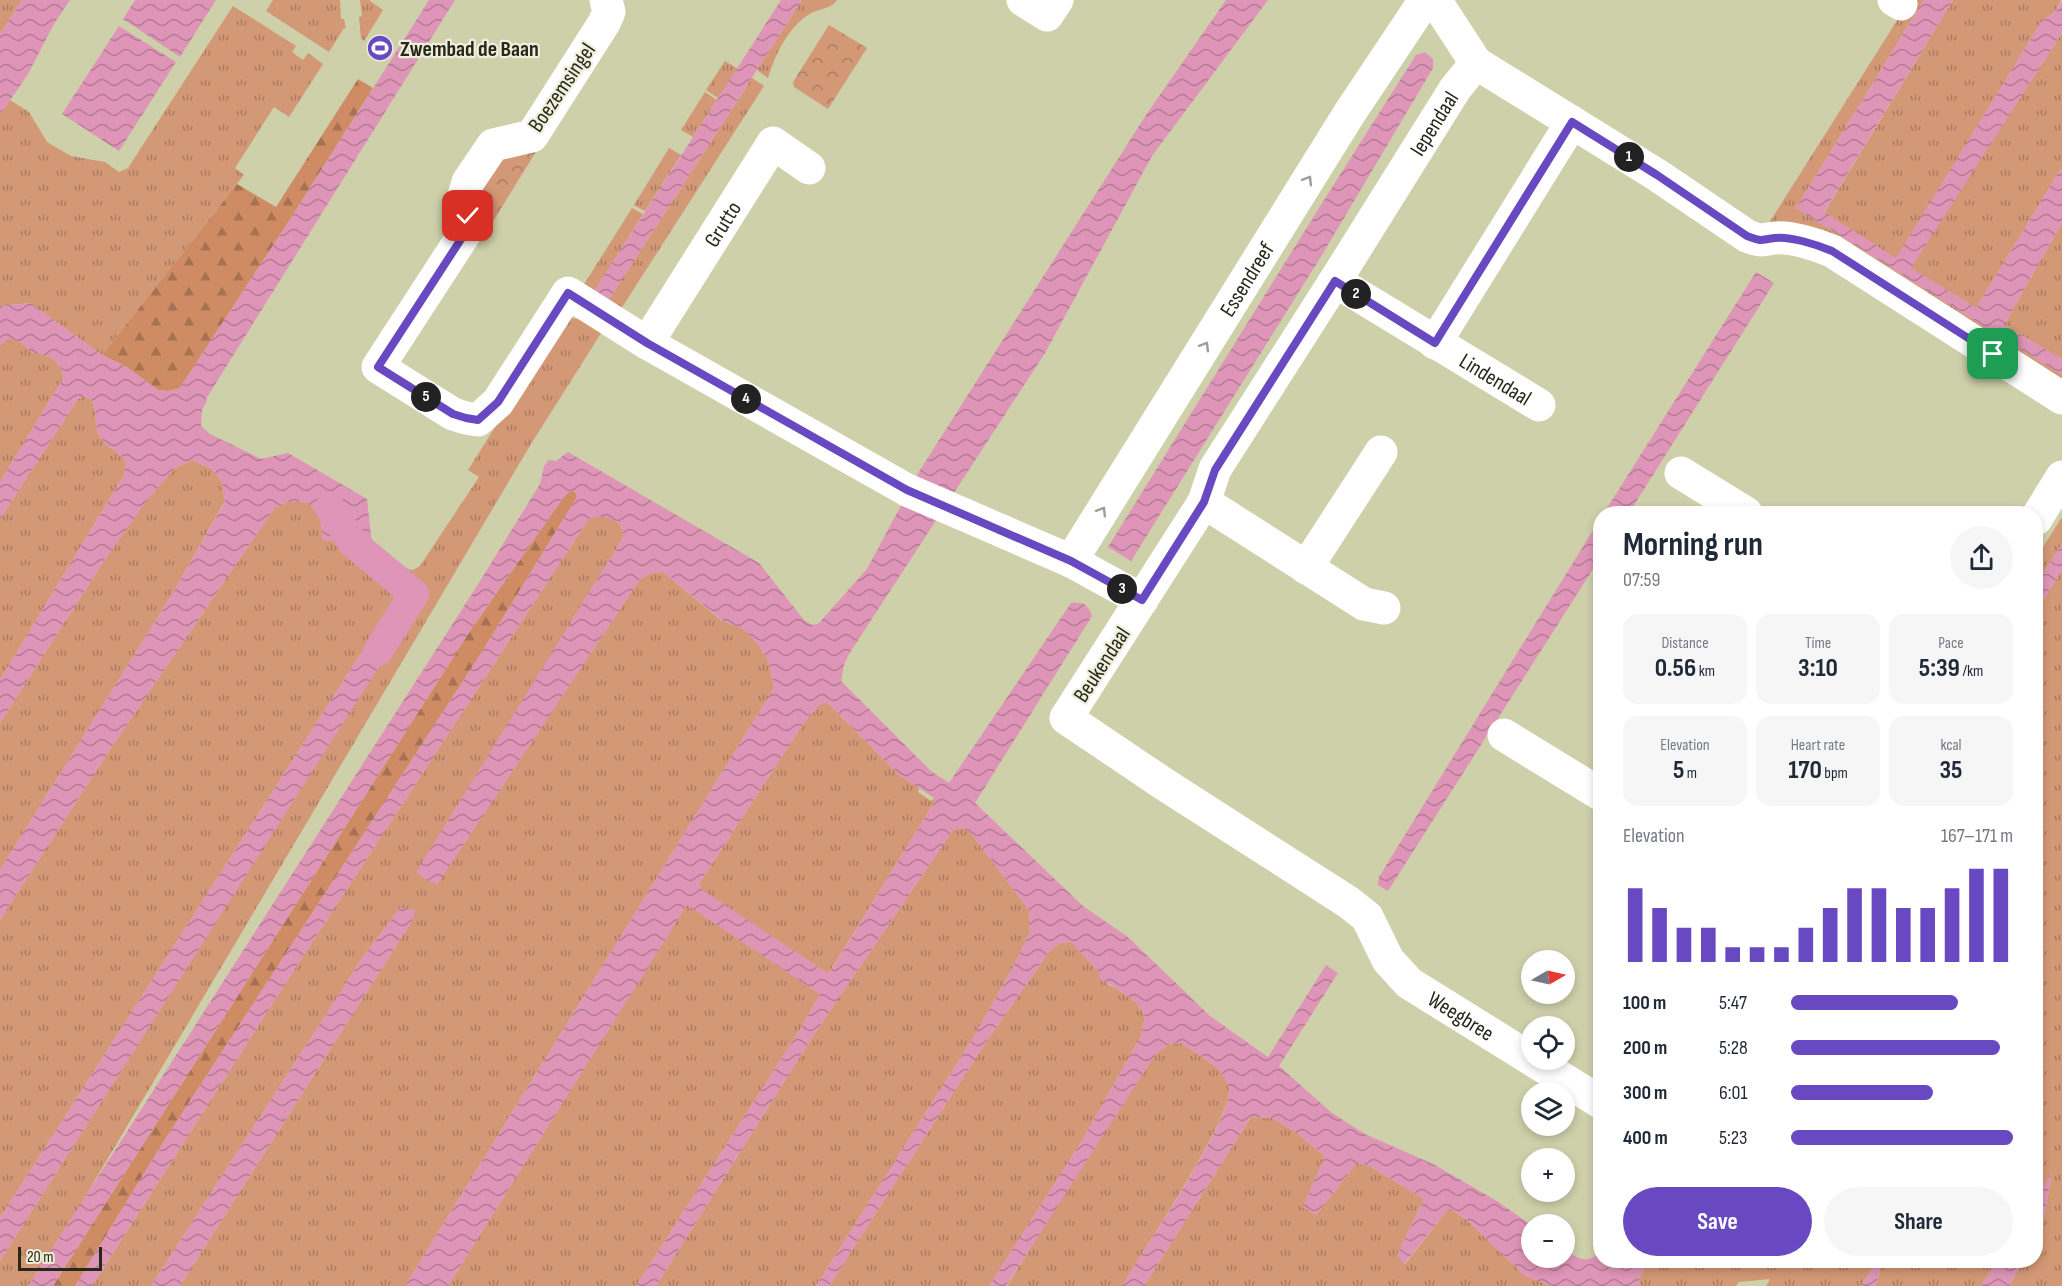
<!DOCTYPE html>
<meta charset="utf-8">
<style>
:root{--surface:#fff;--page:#f6f6f7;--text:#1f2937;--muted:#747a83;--accent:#6849c1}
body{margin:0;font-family:"Sofia Sans Condensed",sans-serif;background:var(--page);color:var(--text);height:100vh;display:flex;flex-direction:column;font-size:22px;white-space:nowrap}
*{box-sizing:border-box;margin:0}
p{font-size:20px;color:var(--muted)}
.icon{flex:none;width:33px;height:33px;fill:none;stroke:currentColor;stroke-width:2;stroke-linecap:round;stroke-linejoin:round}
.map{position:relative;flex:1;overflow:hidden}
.panel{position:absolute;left:1593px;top:506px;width:450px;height:762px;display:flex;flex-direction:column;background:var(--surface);border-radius:24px;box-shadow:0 3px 9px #0003}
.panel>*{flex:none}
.needle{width:39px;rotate:81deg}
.fabs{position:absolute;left:1521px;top:950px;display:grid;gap:12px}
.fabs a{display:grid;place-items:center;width:54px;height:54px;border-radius:50%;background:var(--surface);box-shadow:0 3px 9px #0003;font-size:30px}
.scale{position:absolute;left:18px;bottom:15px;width:84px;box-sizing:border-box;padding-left:6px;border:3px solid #272819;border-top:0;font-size:16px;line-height:21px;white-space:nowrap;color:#272819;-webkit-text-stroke:4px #eeefdc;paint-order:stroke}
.pin{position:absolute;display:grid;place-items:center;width:51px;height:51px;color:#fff;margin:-26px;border-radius:12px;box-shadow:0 3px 9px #0006}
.km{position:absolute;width:30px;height:30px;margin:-15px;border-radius:50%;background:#222;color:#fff;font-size:16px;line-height:30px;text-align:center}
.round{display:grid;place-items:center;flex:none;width:63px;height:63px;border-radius:32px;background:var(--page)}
.headline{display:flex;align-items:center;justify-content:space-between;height:102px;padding:0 30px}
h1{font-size:33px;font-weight:700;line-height:45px}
.figures{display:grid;grid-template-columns:repeat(3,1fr);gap:9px;height:102px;padding:6px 30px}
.figures div{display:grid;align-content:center;border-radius:15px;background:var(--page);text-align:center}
.figures b{font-size:26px;font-weight:700}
.figures small{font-size:16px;font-weight:400}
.figures p{font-size:16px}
.chart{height:168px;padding:12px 30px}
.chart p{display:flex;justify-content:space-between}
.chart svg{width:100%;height:108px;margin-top:6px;stroke:var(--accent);stroke-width:6}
.primary-button{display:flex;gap:12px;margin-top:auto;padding:12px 30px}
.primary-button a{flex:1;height:69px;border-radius:36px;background:var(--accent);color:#fff;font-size:24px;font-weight:700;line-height:69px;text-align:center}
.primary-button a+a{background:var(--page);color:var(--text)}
ul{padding:0 30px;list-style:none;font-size:20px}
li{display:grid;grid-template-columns:96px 72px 1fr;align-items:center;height:45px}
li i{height:15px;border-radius:8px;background:var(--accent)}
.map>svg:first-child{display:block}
</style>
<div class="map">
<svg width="2062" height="1286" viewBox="0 0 2062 1286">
<defs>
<pattern id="grass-tufts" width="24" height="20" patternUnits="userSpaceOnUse" patternTransform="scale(1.5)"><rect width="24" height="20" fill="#d39876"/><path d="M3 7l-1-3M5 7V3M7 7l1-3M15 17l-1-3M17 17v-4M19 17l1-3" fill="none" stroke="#ab7c60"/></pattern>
<pattern id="forest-firs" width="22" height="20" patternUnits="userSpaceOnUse" patternTransform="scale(1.5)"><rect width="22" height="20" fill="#ce8b64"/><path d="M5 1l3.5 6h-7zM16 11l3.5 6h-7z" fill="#a77252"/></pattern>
<pattern id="park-crowns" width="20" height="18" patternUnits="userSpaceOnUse" patternTransform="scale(1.5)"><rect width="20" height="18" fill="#d39876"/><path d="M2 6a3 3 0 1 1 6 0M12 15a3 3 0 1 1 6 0" fill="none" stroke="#ab7c60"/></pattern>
<pattern id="water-waves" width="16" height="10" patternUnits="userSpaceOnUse" patternTransform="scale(1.5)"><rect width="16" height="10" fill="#df95b7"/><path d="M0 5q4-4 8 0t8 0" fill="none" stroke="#b57a94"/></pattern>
</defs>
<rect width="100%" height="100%" fill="#ced0aa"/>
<g fill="url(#grass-tufts)">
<path d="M0 0H22L0 34Z"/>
<path d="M273 0H340L341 19H344L346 29 344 28 329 52 266 11Z"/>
<path d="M360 0H369L383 10 364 41 361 39 359 17 362 16Z"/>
<path d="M802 0H837C831 10 818 8 808 15 788 28 775 55 768 78L757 70Z"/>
<path d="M1910 0H1924L1796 208 2062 375V383L1769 223Z"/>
<path d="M1953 0H2061L2055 12 2041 22 1896 259 1824 213Z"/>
<path d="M233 6 296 46 292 52 303 60 308 53 323 64 289 117 274 107 235 168 244 175 102 355 30 303 0 306V115L10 100 29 112 47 142 71 156 105 162 119 172 128 168Z"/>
<path d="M2062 33V167L1976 308 1910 268Z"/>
<path d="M725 61 738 69 718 98 706 90Z"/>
<path d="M752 78 764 86 621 309 608 301Z"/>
<path d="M705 92 717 100 693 137 681 130Z"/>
<path d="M669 148 681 155 645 211 634 205Z"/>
<path d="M632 208 643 214 594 292 583 286Z"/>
<path d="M2062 223V359L2004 325Z"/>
<path d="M569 317 605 327 531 444 81 1204 28 1286H0V1261L406 623 388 611 0 1218V920L109 751 273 510C284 500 295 501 309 503L320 518 323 540 372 544 408 569 413 570 420 566 479 477 468 470 560 324Z"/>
<path d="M8 339C19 340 24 343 31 352 51 356 57 357 64 377L0 482V345Z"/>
<path d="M85 396C101 403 92 421 99 435 104 446 119 451 126 462L124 475 0 680V519L78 399Z"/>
<path d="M192 460 212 469 222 482 225 501 174 591 0 870V723L98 570 145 502 175 468Z"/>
<path d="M598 516 611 518 621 525 624 536 487 759 426 880 437 884 640 579 652 573 663 572 722 621 743 628 758 644 769 662 774 688 405 1286H180L413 919 400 908 363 957 151 1286H92L296 967 588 520Z"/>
<path d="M2062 517V544L2036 585V558Z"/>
<path d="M2062 570V1286H2009L2024 1260H2036V1240L2042 1229 2052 1173 2036 1199V612Z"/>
<path d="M827 702 898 774 919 788 918 792 931 801 934 798 935 801 829 973H827L700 889 699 884 803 724 820 704Z"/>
<path d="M962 828 969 831 1029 910 1030 932 1016 962 973 1038 816 1286H656L813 1036 953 830Z"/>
<path d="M687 904 820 994 801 1028 636 1286H448Z"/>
<path d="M1072 942 1098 971 1108 985 1116 988 1136 1002 1145 1016 1141 1036 1083 1139 989 1286H829L984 1045 1051 949 1061 943Z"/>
<path d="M1181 1043C1196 1054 1227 1068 1229 1090 1231 1119 1142 1253 1122 1286H1007L1065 1192 1157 1052 1170 1044Z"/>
<path d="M1251 1117 1272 1118 1294 1131 1325 1156 1303 1207 1316 1215 1356 1164 1368 1165 1424 1199 1397 1255 1405 1264 1449 1208 1467 1220 1525 1276 1552 1286H1144Z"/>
<path d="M1649 1260H1878L1861 1286H1766L1770 1279 1739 1282 1736 1286H1639L1640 1277Z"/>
<path d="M1881 1260H1997L1981 1286H1875L1879 1277Z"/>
</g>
<g fill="url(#forest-firs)">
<path d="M358 79 373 88 289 221 180 388 168 391 158 390 125 366 102 355 237 184 276 207Z"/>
<path d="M571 490 576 493 577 497 480 655 164 1141 75 1286H53L468 634 563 498Z"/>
</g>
<g fill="url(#park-crowns)">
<path d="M829 25 867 48 828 109 794 87 793 82Z"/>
<path d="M537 150 492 223 486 218 480 191 500 159Z"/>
</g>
<g fill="url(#water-waves)" fill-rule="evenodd">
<path d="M22 0H70L54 24 28 74 0 115V34Z"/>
<path d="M135 0H216L180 57 123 19Z"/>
<path d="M429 0H455L206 399 207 401 202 410 201 426 210 434 261 459 288 453 367 499 372 544 323 540 320 518 309 503C295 501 284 500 273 510L109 751 0 920V870L174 591 225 502 222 482 212 469 192 460 175 468 145 503 98 570 0 723V680L124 475 126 462C119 451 104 446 99 435 92 421 101 402 85 396L78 399 0 519V482L64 377C57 357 51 356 31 352 24 343 19 340 8 339L0 345V306L30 303 102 355 125 366 158 390 168 391 180 388 289 221Z"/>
<path d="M781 0H802L608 301 595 324 576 319Z"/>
<path d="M1226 0H1268L1152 156 1045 353 849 654 844 665 841 681 931 771 949 783 1071 603C1082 601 1089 605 1092 616L975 803 1083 906 1128 937 1210 1016 1268 1057 1326 965 1338 973 1279 1066 1332 1113 1365 1134 1435 1165 1497 1201 1531 1225 1532 1257H1564L1565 1249C1578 1259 1585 1264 1600 1253V1260H1649L1640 1277 1639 1286H1552L1525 1276 1467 1220 1449 1208 1404 1264 1397 1255 1424 1199 1368 1165 1356 1164 1316 1215 1303 1207 1325 1156 1294 1131 1272 1118 1251 1117 1144 1286H1122C1142 1253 1232 1119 1229 1090 1227 1068 1196 1054 1181 1043L1170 1044 1157 1052 1006 1286H989L1083 1139 1141 1036 1145 1016 1136 1002 1116 988 1101 980 1098 971 1071 942 1061 943 1051 949 984 1045 829 1286H816L973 1038 1016 962 1030 932 1029 910 969 831 962 828 953 830 813 1036 656 1286H636L801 1028 820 994 687 905 448 1286H405L774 688 769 662 758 644 743 629 723 621 663 572 652 573 640 579 437 885 426 880 416 872 624 536 621 525C609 517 601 514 588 520L296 967 92 1286H75L164 1141 480 655 577 497 576 493 571 490 563 498 468 634 53 1286H28L482 578 540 484 544 466 549 460 556 461 568 452 759 563 804 620 812 625 818 624 867 569 920 470 1146 115ZM827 702 898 774 934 798 935 801 830 972 827 973 701 889 699 884 803 724 820 705Z"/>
<path d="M1924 0H1953L1824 212 1896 258 2041 22 2055 12 2062 0V33L1911 268 1976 308 2062 167V223L2004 325 2062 359V375L1796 208Z"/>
<path d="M119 26 176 62 119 151 62 114Z"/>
<path d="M1425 52 1433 59V68L1322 255 1131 561 1108 547 1319 208 1416 55Z"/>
<path d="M1756 272 1774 283 1629 513H1604Z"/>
<path d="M1600 519V558L1388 891 1378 885 1379 877Z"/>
<path d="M2062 544V570L2036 612V585Z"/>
<path d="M388 611 407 623 0 1261V1218Z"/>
<path d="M400 908 415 910 413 919 180 1286H151L363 957Z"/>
<path d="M2052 1172 2042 1229 2036 1240V1199Z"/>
<path d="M1878 1260H1881L1879 1277 1875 1286H1861Z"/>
<path d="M1997 1260H2024L2009 1286H1981Z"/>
</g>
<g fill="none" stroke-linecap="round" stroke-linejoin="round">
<path stroke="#df95b7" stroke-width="30" d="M330 508 353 543 414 594 378 651"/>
<g stroke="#fff" stroke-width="33">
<path d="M606 0 609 12 604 23 532 136 493 145 468 182 464 196 468 216 467 230 378 367 453 414 466 418 478 420 498 402 568 293 647 343 907 490 1071 561 1142 600"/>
<path d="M1023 0 1047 15 1057 0"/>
<path d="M1435 0 1476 63"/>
<path d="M1894 0 1901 4"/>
<path id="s1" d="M1335 281 1455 89 1476 63 1657 175 1747 236C1763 242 1759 240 1775 238 1790 236 1818 245 1832 251L2062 398"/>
<path id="s2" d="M647 343 773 143 809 168"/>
<path d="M1435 343 1572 122"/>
<path d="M1681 473 1746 513"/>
<path id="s3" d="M1204 502 1215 469 1335 281 1539 405"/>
<path d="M2036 519 2062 477"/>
<path id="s4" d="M1071 561 1349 114 1425 0"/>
<path d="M1306 568 1381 452"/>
<path id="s5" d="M1384 608 1364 604 1204 502 1066 718 1164 784 1348 902 1367 917 1388 960 1409 983 1600 1102"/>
<path d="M1504 735 1600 794"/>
</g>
</g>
<defs><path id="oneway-chevron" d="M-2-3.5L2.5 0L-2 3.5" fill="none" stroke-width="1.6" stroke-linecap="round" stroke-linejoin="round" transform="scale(1.5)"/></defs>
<g stroke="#9e9e98">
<use href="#oneway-chevron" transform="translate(1308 180) rotate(-58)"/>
<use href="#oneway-chevron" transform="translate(1205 346) rotate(-58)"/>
<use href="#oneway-chevron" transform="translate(1102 511) rotate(-58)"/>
</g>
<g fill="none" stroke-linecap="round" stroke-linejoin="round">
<g stroke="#fff" stroke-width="12">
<path id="route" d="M468 216 467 230 378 367 453 414 466 418 478 420 498 402 568 293 647 343 907 490 1071 561 1142 600 1204 502 1215 470 1335 281 1435 343 1572 122 1657 175 1747 236C1763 242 1759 240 1775 238 1790 236 1818 245 1832 251L1993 354"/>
</g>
<use href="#route" stroke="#6849c1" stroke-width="8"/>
</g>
<defs>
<g id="stadium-disc" transform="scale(1.35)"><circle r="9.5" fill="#6849c1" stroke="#eeefdc"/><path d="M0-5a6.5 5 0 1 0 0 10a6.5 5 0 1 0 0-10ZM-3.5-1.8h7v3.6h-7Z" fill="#fff"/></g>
</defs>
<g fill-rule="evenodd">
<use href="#stadium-disc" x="380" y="48"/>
</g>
<g text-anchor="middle" stroke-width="4.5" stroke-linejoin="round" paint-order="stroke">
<g font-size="22" font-weight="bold" fill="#272819" stroke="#eeefdc" text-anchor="start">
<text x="400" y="56">Zwembad de Baan</text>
</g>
<g font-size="22" fill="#272819" stroke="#eeefdc">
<text transform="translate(561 87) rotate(-56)" y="8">Boezemsingel</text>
<text dy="8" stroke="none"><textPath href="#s1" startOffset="186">Iependaal</textPath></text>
<text dy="8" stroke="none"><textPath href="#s2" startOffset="141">Grutto</textPath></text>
<text dy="8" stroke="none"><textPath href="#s4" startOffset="332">Essendreef</textPath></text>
<text dy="8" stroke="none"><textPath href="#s3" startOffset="446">Lindendaal</textPath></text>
<text transform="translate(1101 664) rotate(-57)" y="8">Beukendaal</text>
<text dy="8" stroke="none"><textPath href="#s5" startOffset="968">Weegbree</textPath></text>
</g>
</g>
</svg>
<div class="fabs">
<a><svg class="needle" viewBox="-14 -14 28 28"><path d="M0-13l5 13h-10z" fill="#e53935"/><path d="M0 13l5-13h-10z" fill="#747a83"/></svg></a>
<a><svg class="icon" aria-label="locate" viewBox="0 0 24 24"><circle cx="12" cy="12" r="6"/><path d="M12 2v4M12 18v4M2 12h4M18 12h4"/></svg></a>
<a><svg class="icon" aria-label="layers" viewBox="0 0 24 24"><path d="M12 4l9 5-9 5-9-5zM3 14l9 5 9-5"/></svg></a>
<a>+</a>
<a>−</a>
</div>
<div class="scale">20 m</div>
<div class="pin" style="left:1993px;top:354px;background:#1e9e55"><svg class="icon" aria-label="arrive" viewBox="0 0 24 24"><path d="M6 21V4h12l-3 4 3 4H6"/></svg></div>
<div class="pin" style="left:468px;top:216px;background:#d93025"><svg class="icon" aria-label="check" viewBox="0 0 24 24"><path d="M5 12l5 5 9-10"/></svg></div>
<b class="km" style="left:1629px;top:157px">1</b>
<b class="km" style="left:1356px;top:294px">2</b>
<b class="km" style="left:1122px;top:589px">3</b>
<b class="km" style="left:746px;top:399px">4</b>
<b class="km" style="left:426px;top:397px">5</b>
<section class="panel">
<div class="headline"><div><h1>Morning run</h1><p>07:59</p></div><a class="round"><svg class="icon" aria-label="share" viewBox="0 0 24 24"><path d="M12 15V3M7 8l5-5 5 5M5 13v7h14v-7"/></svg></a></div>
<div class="figures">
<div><p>Distance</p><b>0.56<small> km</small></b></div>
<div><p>Time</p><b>3:10</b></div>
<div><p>Pace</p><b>5:39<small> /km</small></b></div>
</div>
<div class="figures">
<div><p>Elevation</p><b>5<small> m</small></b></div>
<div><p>Heart rate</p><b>170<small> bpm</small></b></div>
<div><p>kcal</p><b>35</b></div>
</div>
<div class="chart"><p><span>Elevation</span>167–171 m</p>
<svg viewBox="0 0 160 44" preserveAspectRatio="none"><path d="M5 44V14M15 44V22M25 44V30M35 44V30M45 44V38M55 44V38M65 44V38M75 44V30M85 44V22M95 44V14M105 44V14M115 44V22M125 44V22M135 44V14M145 44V6M155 44V6"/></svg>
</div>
<ul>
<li><b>100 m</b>5:47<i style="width:75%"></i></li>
<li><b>200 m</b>5:28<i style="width:94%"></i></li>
<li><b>300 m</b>6:01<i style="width:64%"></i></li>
<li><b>400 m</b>5:23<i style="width:100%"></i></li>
</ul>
<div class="primary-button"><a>Save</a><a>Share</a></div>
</section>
</div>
